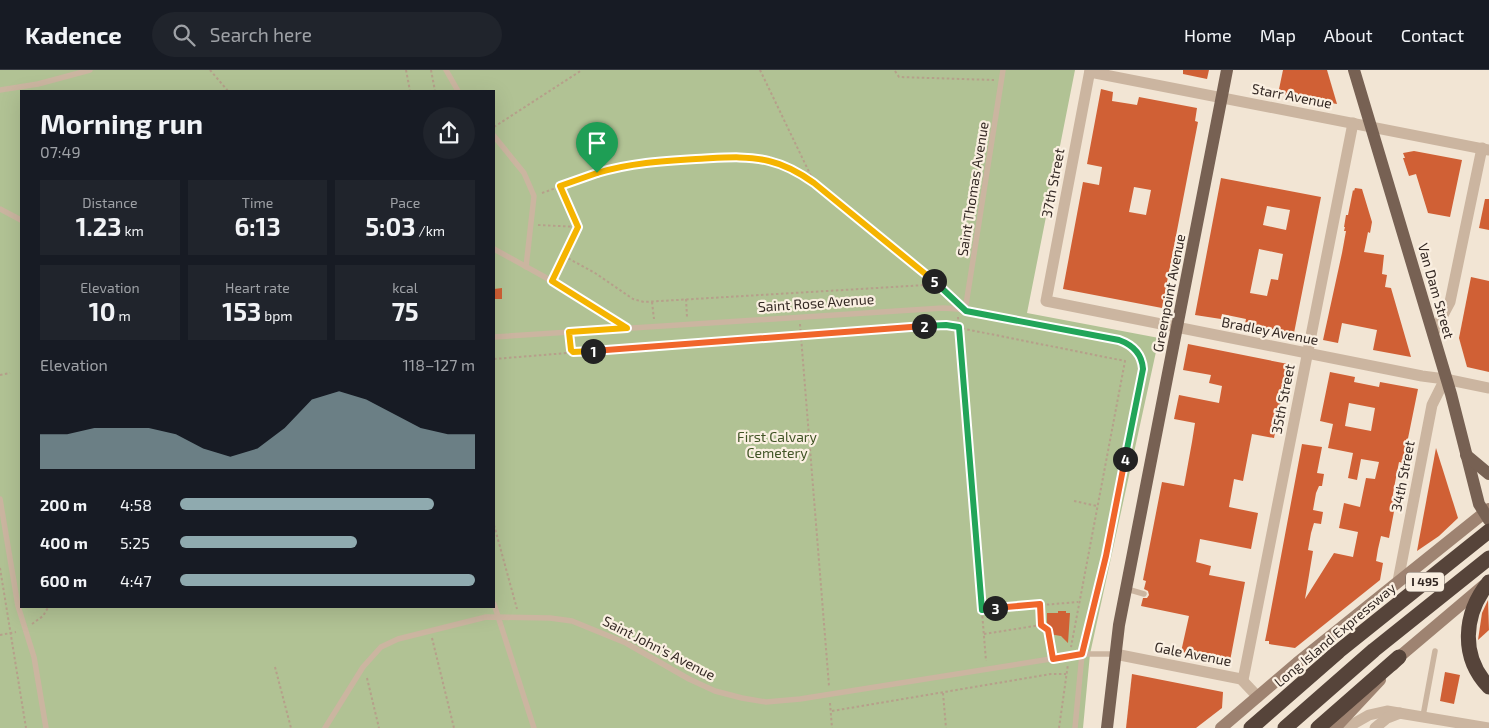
<!DOCTYPE html>
<meta charset="utf-8">
<style>
:root{--surface:#171b24;--page:#20242c;--text:#f1f3f6;--muted:#9ea1a6;--line:#363941;--accent:#8faaaf}
body{margin:0;font-family:"Exo 2",sans-serif;background:var(--page);color:var(--text);height:100vh;display:flex;flex-direction:column;font-size:19px;white-space:nowrap}
*{box-sizing:border-box;margin:0}
p{font-size:16px;color:var(--muted)}
.icon{flex:none;width:28px;height:28px;fill:none;stroke:currentColor;stroke-width:2;stroke-linecap:round;stroke-linejoin:round}
.map{position:relative;flex:1;overflow:hidden}
.drawer{position:absolute;left:20px;top:20px;width:475px;height:518px;display:flex;flex-direction:column;background:var(--surface);border-radius:0px;box-shadow:0 5px 20px #0002}
.drawer>*{flex:none}
.pin{position:absolute;display:grid;place-items:center;width:42px;height:42px;color:#fff;margin:-51px -21px;border-radius:50% 50% 50% 0;rotate:-45deg;box-shadow:0 0 5px #0007}
.pin .icon{rotate:45deg}
.km{position:absolute;width:25px;height:25px;margin:-12px;border-radius:50%;background:#222;color:#fff;font-size:14px;line-height:25px;text-align:center}
.round{display:grid;place-items:center;flex:none;width:52px;height:52px;border-radius:26px;background:var(--page)}
.summary{display:flex;align-items:center;justify-content:space-between;height:85px;padding:0 20px}
h1{font-size:28px;font-weight:700;line-height:38px}
.stats{display:grid;grid-template-columns:repeat(3,1fr);gap:8px;height:85px;padding:5px 20px}
.stats div{display:grid;align-content:center;border-radius:0px;background:var(--page);text-align:center}
.stats b{font-size:25px;font-weight:700}
.stats small{font-size:14px;font-weight:400}
.stats p{font-size:14px}
.chart{height:140px;padding:10px 20px}
.chart p{display:flex;justify-content:space-between}
.chart svg{width:100%;height:90px;margin-top:5px;fill:var(--accent);opacity:.7}
ul{padding:0 20px;list-style:none;font-size:16px}
li{display:grid;grid-template-columns:80px 60px 1fr;align-items:center;height:38px}
li i{height:12px;border-radius:6px;background:var(--accent)}
header{display:flex;align-items:center;gap:30px;box-sizing:border-box;height:70px;padding:0 25px;background:var(--surface);border-bottom:1px solid var(--line)}
header strong{font-size:24px}
nav{display:flex;gap:28px;margin-inline-start:auto;font-size:18px}
.search{width:350px;height:45px;background:var(--page);display:flex;align-items:center;gap:12px;box-sizing:border-box;padding:0 18px;border-radius:28px;color:var(--muted);font-size:19px}
.map>svg:first-child{display:block}
</style>
<header>
<strong>Kadence</strong>
<div class="search"><svg class="icon" aria-label="search" viewBox="0 0 24 24"><circle cx="10" cy="10" r="6"/><path d="M15 15l6 6"/></svg>Search here</div>
<nav><a>Home</a><a>Map</a><a>About</a><a>Contact</a></nav>
</header>
<div class="map">
<svg width="1489" height="658" viewBox="0 0 1489 658">
<rect width="100%" height="100%" fill="#f2e5d4"/>
<path fill="#b1c294" fill-rule="evenodd" d="M0 0H1075L1027 243 1159 268 1090 584 1083 658H0ZM21 21H494V536H21Z"/>
<g fill="#d06035" fill-rule="evenodd">
<path d="M1183 0H1209L1207 9 1183 4Z"/>
<path d="M1283 0H1327L1337 34 1278 24Z"/>
<path d="M1101 19 1113 22 1112 31 1137 35 1139 27 1197 38 1195 51 1198 52 1162 238 1063 219 1083 112 1099 115 1102 97 1087 94ZM1134 117 1151 120 1146 145 1129 142Z"/>
<path d="M1414 81 1462 90 1450 147 1428 143 1416 104 1409 106 1403 88H1405L1403 83Z"/>
<path d="M1221 108 1321 127 1294 263 1245 254 1246 249 1222 244 1221 249 1195 245ZM1267 136 1290 140 1286 160 1263 155ZM1259 179 1283 184 1278 210 1271 209 1267 226 1250 223Z"/>
<path d="M1355 118 1362 119 1372 152 1370 163 1368 162 1364 182 1384 185 1382 204 1387 205 1385 217 1391 218 1411 287 1373 280 1377 260 1342 253 1338 273 1323 270 1342 183 1346 161H1344L1345 157H1344L1346 145H1348L1353 120 1354 121Z"/>
<path d="M1485 129H1489V160L1479 158Z"/>
<path d="M1471 207 1489 211V302L1467 297 1459 268Z"/>
<path d="M502 218V229H494V219Z"/>
<path d="M1188 274 1288 294 1274 368 1252 364 1243 411 1234 409 1229 437 1258 443 1251 479 1200 469 1196 492 1211 496 1209 505 1245 512 1230 591 1181 582 1189 546 1141 536 1143 528H1147L1149 525 1148 521 1144 519 1146 511 1143 510 1162 412 1184 416 1192 372 1195 353 1174 349 1179 325 1219 333 1222 316 1209 313 1211 305 1183 300Z"/>
<path d="M1330 302 1355 307 1354 312 1379 317 1380 312 1418 319 1403 393 1399 392 1394 418 1392 430 1396 431 1389 468 1381 466 1378 479 1376 491 1383 493 1380 510 1295 578 1269 574V571H1265L1267 561 1302 374 1322 377 1317 403 1324 404 1322 416H1319L1316 423 1313 440 1323 442 1321 454 1314 453 1311 463 1308 480 1313 481 1305 529 1334 483 1353 487 1358 462 1339 458 1344 433 1360 437 1366 408 1375 409 1379 392 1361 389 1357 410 1348 408 1353 383 1328 378 1333 354 1320 351ZM1349 333 1375 338 1371 361 1345 356Z"/>
<path d="M1436 378 1458 448 1439 466 1417 481Z"/>
<path d="M1488 530 1489 560 1478 570 1482 543Z"/>
<path d="M1058 541H1066V543H1070L1068 573 1061 566 1049 564 1050 557H1047V543H1058Z"/>
<path d="M1445 602 1460 605 1454 634 1440 631Z"/>
<path d="M1132 604 1223 622 1222 638 1196 658H1126Z"/>
</g>
<g fill="none" stroke-linecap="round" stroke-linejoin="round">
<g stroke="#b69f8a" stroke-width="2" stroke-dasharray="2.5 2.5" stroke-linecap="butt">
<path d="M210 0 228 21"/>
<path d="M406 0 410 21"/>
<path d="M431 0 435 21"/>
<path d="M760 0 811 106"/>
<path d="M895 1 899 7 994 10"/>
<path d="M494 57 582 0"/>
<path d="M542 123 610 99 641 93 723 87 766 90 787 97 808 109"/>
<path d="M538 155 578 157"/>
<path d="M564 186 595 203 633 229 644 232 926 215"/>
<path d="M555 205 578 157 560 116"/>
<path d="M686 229 687 247"/>
<path d="M652 232 654 249"/>
<path d="M958 247 986 591"/>
<path d="M800 254 829 616"/>
<path d="M570 271 571 280 573 282"/>
<path d="M494 289 800 264 945 255 1125 291 1071 577"/>
<path d="M0 305 10 303"/>
<path d="M1074 431 1097 436"/>
<path d="M494 455 517 539"/>
<path d="M0 498 26 658"/>
<path d="M982 540 1078 532"/>
<path d="M32 554 43 546 49 536"/>
<path d="M1041 555 1048 559 1052 581"/>
<path d="M984 564 1041 555 1040 534"/>
<path d="M0 565 16 562"/>
<path d="M432 568 454 658"/>
<path d="M275 597 291 658"/>
<path d="M367 608 379 658"/>
<path d="M943 623 946 658"/>
<path d="M830 633 832 658"/>
<path d="M832 641 1051 604H1066"/>
<path d="M1059 658 1068 594"/>
</g>
<g stroke="#cbb5a0" stroke-width="5.5">
<path d="M446 0 458 21"/>
<path d="M0 20 38 14 90 0"/>
<path d="M494 66 524 103 534 126 526 197"/>
<path d="M814 113 939 214 965 241"/>
<path d="M0 139 21 150"/>
<path d="M494 179 552 211 627 258"/>
<path d="M965 241 1003 0"/>
<path d="M494 267 943 238 958 239 1119 270C1135 275 1144 287 1142 303L1106 486 1082 584 1075 658"/>
<path d="M0 429 18 536 34 587 46 658"/>
<path d="M1127 519 1144 524"/>
<path d="M494 534 534 658"/>
<path d="M1423 646 1435 581"/>
<path d="M325 658 363 597 381 577 398 569 486 547 550 548 572 551 626 573 689 609 715 621 742 628 766 632 800 629 1082 584H1115"/>
</g>
<g stroke="#cbb5a0" stroke-width="11">
<path d="M1090 0 1046 231 1422 306 1445 309 1489 318"/>
<path d="M1090 2 1489 80"/>
<path d="M1433 264 1450 232 1482 78"/>
<path d="M1398 511 1432 335 1445 309"/>
<path d="M1115 584 1241 609 1258 627"/>
<path d="M1243 610 1353 53"/>
<path d="M1346 658 1369 645 1387 641 1489 658"/>
<path d="M1375 658 1387 648 1400 643"/>
</g>
<g stroke="#9e8371" stroke-width="12">
<path d="M1393 595 1399 587 1483 516"/>
<path d="M1221 658 1297 593 1489 439"/>
<path d="M1335 658 1380 610"/>
</g>
<g stroke="#776153" stroke-width="12">
<path d="M1354 0 1451 324 1479 434 1489 450"/>
<path d="M1466 385 1489 404"/>
<path d="M1107 658 1119 555 1227 0"/>
</g>
<g stroke="#56443a" stroke-width="15">
<path d="M1489 512C1463 544 1460 587 1489 617"/>
<path d="M1251 658 1339 581 1489 461"/>
<path d="M1285 658 1374 580 1489 488"/>
<path d="M1318 658 1399 587"/>
</g>
</g>
<g fill="none" stroke-linecap="round" stroke-linejoin="round">
<g stroke="#fff" stroke-width="10">
<path id="split-1" d="M593 281 573 282 571 280 569 262 627 258 552 211 578 157 560 116 597 103"/>
</g>
<g stroke="#fff" stroke-width="10">
<path id="split-2" d="M593 281 924 256"/>
</g>
<g stroke="#fff" stroke-width="10">
<path id="split-3" d="M924 256 946 255 959 257 982 540 995 538"/>
</g>
<g stroke="#fff" stroke-width="10">
<path id="split-4" d="M995 538 1040 534 1041 555 1048 560 1053 589 1082 584 1106 486 1125 389"/>
</g>
<g stroke="#fff" stroke-width="10">
<path id="split-5" d="M934 211 966 241 1119 270C1133 275 1142 284 1143 299L1125 389"/>
</g>
<g stroke="#fff" stroke-width="10">
<path id="split-6" d="M597 103C630 93 662 91 696 89 720 88 746 85 769 91 786 95 800 103 814 113L934 211"/>
</g>
<use href="#split-1" stroke="#f5b400" stroke-width="6"/>
<use href="#split-2" stroke="#f0652b" stroke-width="6"/>
<use href="#split-3" stroke="#22a559" stroke-width="6"/>
<use href="#split-4" stroke="#f0652b" stroke-width="6"/>
<use href="#split-5" stroke="#22a559" stroke-width="6"/>
<use href="#split-6" stroke="#f5b400" stroke-width="6"/>
</g>
<g text-anchor="middle" stroke-width="4.5" stroke-linejoin="round" paint-order="stroke">
<rect fill="#faefe1" stroke="#6f645d" stroke-width="1" x="1406" y="502.5" width="38" height="19" rx="4"/>
<g font-size="12" font-weight="bold" fill="#342924">
<text x="1425" y="516">I 495</text>
</g>
<g font-size="14" fill="#342924" stroke="#faefe1">
<text transform="translate(1292 26) rotate(11)" y="5">Starr Avenue</text>
<text transform="translate(1053 113) rotate(-79)" y="5">37th Street</text>
<text transform="translate(973 119) rotate(-81)" y="5">Saint Thomas Avenue</text>
<text transform="translate(1436 221) rotate(74)" y="5">Van Dam Street</text>
<text transform="translate(1169 223) rotate(-79)" y="5">Greenpoint Avenue</text>
<text transform="translate(816 233) rotate(-4)" y="5">Saint Rose Avenue</text>
<text transform="translate(1270 261) rotate(11)" y="5">Bradley Avenue</text>
<text transform="translate(1283 329) rotate(-79)" y="5">35th Street</text>
<text transform="translate(1403 406) rotate(-79)" y="5">34th Street</text>
<text transform="translate(1335 565) rotate(-40)" y="5">Long Island Expressway</text>
<text transform="translate(659 578) rotate(27)" y="5">Saint John's Avenue</text>
<text transform="translate(1193 584) rotate(11)" y="5">Gale Avenue</text>
</g>
<g font-size="14" fill="#415426" stroke="#faefe1">
<text x="777" y="372">First Calvary<tspan x="777" dy="16">Cemetery</tspan></text>
</g>
</g>
</svg>
<div class="pin" style="left:597px;top:103px;background:#1e9e55"><svg class="icon" aria-label="arrive" viewBox="0 0 24 24"><path d="M6 21V4h12l-3 4 3 4H6"/></svg></div>
<b class="km" style="left:593px;top:281px">1</b>
<b class="km" style="left:924px;top:256px">2</b>
<b class="km" style="left:995px;top:538px">3</b>
<b class="km" style="left:1125px;top:389px">4</b>
<b class="km" style="left:934px;top:211px">5</b>
<section class="drawer">
<div class="summary"><div><h1>Morning run</h1><p>07:49</p></div><a class="round"><svg class="icon" aria-label="share" viewBox="0 0 24 24"><path d="M12 15V3M7 8l5-5 5 5M5 13v7h14v-7"/></svg></a></div>
<div class="stats">
<div><p>Distance</p><b>1.23<small> km</small></b></div>
<div><p>Time</p><b>6:13</b></div>
<div><p>Pace</p><b>5:03<small> /km</small></b></div>
</div>
<div class="stats">
<div><p>Elevation</p><b>10<small> m</small></b></div>
<div><p>Heart rate</p><b>153<small> bpm</small></b></div>
<div><p>kcal</p><b>75</b></div>
</div>
<div class="chart"><p><span>Elevation</span>118–127 m</p>
<svg viewBox="0 0 160 44" preserveAspectRatio="none"><path d="M0 44V27L10 27L20 24L30 24L40 24L50 27L60 34L70 38L80 34L90 24L100 10L110 6L120 10L130 17L140 24L150 27L160 27V44z"/></svg>
</div>
<ul>
<li><b>200 m</b>4:58<i style="width:86%"></i></li>
<li><b>400 m</b>5:25<i style="width:60%"></i></li>
<li><b>600 m</b>4:47<i style="width:100%"></i></li>
</ul>
</section>
</div>
